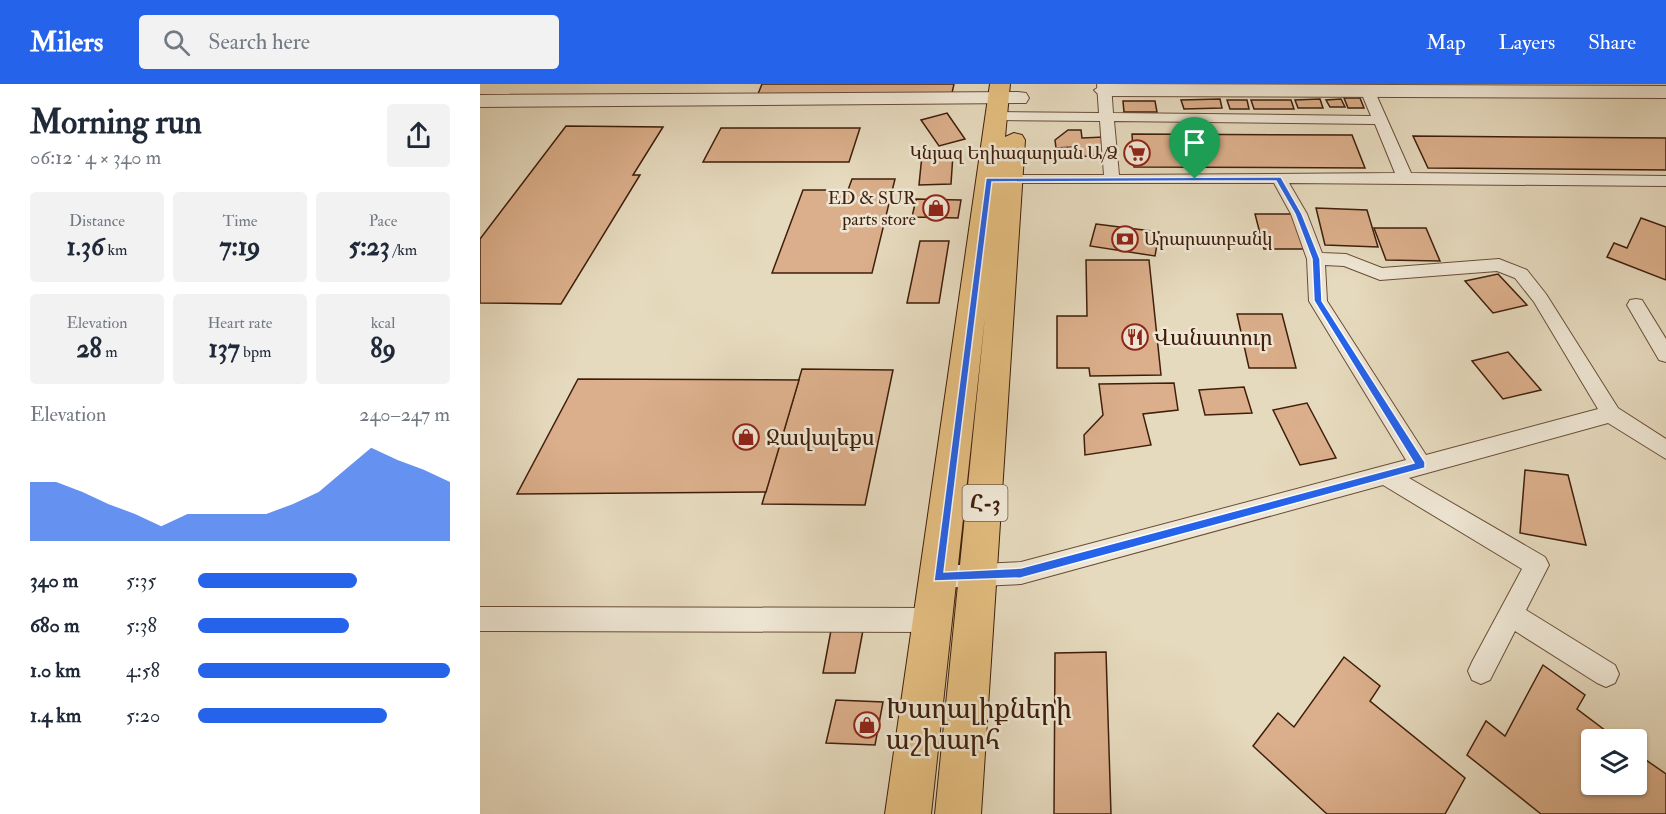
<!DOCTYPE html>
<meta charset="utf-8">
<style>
:root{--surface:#fff;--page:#f2f2f3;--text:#1f2937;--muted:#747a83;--accent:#2563eb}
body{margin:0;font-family:"IM FELL Double Pica","Noto Serif Armenian",serif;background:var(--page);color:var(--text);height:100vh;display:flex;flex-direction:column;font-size:22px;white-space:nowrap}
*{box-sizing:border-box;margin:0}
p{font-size:20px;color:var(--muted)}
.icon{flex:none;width:33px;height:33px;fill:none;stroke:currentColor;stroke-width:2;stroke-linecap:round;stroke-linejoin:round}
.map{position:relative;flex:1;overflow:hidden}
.panel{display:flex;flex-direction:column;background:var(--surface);width:480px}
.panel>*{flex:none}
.tools{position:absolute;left:1101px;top:645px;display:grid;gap:12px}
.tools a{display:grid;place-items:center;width:66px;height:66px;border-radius:6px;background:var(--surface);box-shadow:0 2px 4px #0004;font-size:30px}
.pin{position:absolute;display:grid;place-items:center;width:51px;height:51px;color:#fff;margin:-62px -26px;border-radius:50% 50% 50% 0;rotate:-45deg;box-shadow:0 0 6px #0007}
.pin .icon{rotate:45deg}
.round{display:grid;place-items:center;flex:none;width:63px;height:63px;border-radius:6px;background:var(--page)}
.head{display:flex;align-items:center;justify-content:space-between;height:102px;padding:0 30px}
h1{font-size:33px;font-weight:700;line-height:45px}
.metrics{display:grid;grid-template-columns:repeat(3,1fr);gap:9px;height:102px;padding:6px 30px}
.metrics div{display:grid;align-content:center;border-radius:6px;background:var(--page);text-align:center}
.metrics b{font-size:26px;font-weight:700}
.metrics small{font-size:16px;font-weight:400}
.metrics p{font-size:16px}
.chart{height:168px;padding:12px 30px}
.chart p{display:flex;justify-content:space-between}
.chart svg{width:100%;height:108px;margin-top:6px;fill:var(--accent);opacity:.7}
ul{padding:0 30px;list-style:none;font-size:20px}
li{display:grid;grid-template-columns:96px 72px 1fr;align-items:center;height:45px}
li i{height:15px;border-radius:8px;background:var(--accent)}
header{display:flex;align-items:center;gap:36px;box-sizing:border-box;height:84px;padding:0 30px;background:var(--accent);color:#fff}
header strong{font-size:28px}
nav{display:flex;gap:33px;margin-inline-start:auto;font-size:21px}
.search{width:420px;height:54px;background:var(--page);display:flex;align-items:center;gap:15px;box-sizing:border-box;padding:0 21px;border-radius:6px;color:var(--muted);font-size:22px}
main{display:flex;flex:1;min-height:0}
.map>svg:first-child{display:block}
</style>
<header>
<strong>Milers</strong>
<div class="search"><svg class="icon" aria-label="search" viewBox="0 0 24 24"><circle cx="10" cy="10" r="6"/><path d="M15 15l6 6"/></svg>Search here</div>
<nav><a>Map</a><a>Layers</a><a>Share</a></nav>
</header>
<main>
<section class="panel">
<div class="head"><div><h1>Morning run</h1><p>06:12 · 4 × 340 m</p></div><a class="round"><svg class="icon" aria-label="share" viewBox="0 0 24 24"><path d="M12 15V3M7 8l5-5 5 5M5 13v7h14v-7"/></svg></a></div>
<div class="metrics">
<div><p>Distance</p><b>1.36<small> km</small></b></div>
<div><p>Time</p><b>7:19</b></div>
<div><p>Pace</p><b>5:23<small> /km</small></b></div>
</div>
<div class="metrics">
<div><p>Elevation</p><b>28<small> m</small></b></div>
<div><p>Heart rate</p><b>137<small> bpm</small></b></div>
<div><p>kcal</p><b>89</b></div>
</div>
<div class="chart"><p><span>Elevation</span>240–247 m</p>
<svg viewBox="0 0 160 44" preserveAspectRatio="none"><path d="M0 44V20L10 20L20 24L30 29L40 33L50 38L60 33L70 33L80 33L90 33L100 29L110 24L120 15L130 6L140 11L150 15L160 20V44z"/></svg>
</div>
<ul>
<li><b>340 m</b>5:35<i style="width:63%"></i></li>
<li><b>680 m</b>5:38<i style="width:60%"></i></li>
<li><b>1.0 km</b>4:58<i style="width:100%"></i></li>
<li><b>1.4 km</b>5:20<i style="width:75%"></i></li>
</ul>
</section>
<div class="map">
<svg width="1186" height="730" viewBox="0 0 1186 730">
<rect width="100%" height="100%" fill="#e6dabe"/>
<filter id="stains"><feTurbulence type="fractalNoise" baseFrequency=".00333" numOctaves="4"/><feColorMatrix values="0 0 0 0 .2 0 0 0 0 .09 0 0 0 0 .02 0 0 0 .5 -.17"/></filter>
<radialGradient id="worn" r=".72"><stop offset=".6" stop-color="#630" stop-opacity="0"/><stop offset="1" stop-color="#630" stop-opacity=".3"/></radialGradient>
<g fill="#dbaf8b" stroke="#3f1e0b" stroke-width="1.5">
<path d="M282 0H474L472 9 278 10Z"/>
<path d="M864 14H880L884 24H868Z"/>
<path d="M740 15 742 24 704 25 701 16Z"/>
<path d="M840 15 843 24H818L815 16Z"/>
<path d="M861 15 865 23H850L846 16Z"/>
<path d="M747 16H767L769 25H750Z"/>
<path d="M771 16H811L814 25H774Z"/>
<path d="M643 17H675L677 28H644Z"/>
<path d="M467 29 485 55 459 62 441 36Z"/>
<path d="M86 42 183 43 153 91H160L81 220 0 219V155Z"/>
<path d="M241 44H380L369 78H223Z"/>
<path d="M588 46H601L602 54 624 53 627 71 594 73 593 63 576 64 575 56Z"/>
<path d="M652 50 872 51 885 84 654 83Z"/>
<path d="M933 52 1186 54V86L948 84Z"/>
<path d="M473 70 471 100 439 101 442 71Z"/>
<path d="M372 95H415L392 189H292L323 106H368Z"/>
<path d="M436 115 481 116 478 134 432 133Z"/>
<path d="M836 124 887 126 898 163 845 161Z"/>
<path d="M775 130H816L827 165H784Z"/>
<path d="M1161 134 1186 143V196L1127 173 1134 159 1147 164Z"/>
<path d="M616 140 679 148 675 172 610 162Z"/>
<path d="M894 144H946L960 177 906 176Z"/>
<path d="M440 157H469L459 219H427Z"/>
<path d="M606 176H669L681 291 610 292 609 284H577V232H607Z"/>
<path d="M1018 190 1047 221 1013 229 985 197Z"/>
<path d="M757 230H802L816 284H769Z"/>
<path d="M1028 268 1061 306 1023 315 992 277Z"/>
<path d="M322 285 413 286 385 421 282 420Z"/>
<path d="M98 295 319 296 286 408 37 410Z"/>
<path d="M694 299 698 326 663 330 671 361 605 371 604 351 623 331 619 300Z"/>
<path d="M764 303 772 329 725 331 719 306Z"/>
<path d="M827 319 856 374 820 381 793 326Z"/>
<path d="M1045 386 1088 391 1106 461 1040 449Z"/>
<path d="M352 541H384L375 589H343Z"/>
<path d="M626 568 631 730H574L575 569Z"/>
<path d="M864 573 900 602 890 617 985 694 965 730H847L773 662 798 629 814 643Z"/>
<path d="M1063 581 1105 611 1097 625 1138 656H1112V700H1156V669L1186 690V730H1061L987 671 1006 637 1025 652Z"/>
<path d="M356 616 403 618 395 661 346 659Z"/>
</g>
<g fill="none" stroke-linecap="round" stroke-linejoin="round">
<g stroke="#694d38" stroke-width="2">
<g id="service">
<path d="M617 0H631L633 29 891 32 881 8 888 4 895 8 931 89 1186 92V102L809 99 827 130 842 169 866 170 902 184 1019 175 1047 186 1066 210 1138 324 1186 355V375L1128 339 929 394 1065 473 1069 481 1046 526 1135 581 1139 590 1135 599 1126 603 1117 599 1035 547 1010 596 1001 600 992 596 988 587 992 578 1042 485 903 401 541 500 458 504 450 501 446 493 450 485 458 482 541 478 926 376 829 217 827 175 811 130 794 99H510L507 96 510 93 515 91H624L620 37 516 36 509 32 516 28 619 29ZM634 37 895 40 915 89 639 91ZM845 181 864 182 900 196 1017 187 1035 194 1054 218 1118 325 946 371 847 217Z"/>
<path d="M1156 215 1162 216 1186 255V278L1179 276 1147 221 1150 216Z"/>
<path d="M0 523 453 524 462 527 465 536 462 545 453 548 0 547Z"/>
</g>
</g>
<g stroke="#694d38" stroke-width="2">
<g id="minor">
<path d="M624 0 1186 2V14L625 12 618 10 614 6Z"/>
<path d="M538 8 546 9 549 14 546 19 0 23V11Z"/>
</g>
</g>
<g stroke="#3f1e0b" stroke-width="2">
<path id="primary" d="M510 0H530L525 53 534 49 542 51 545 56 501 730H455L505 232 451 730H405Z"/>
</g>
<use href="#service" fill="#efe7d5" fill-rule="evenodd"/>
<use href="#minor" fill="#efe7d5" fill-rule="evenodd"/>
<use href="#primary" fill="#e3bd7f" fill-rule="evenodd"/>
</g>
<path fill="#2563eb" stroke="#fff" stroke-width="1.5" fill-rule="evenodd" d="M801 93 822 130 840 175 842 217 945 378V384L541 494 454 497 506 94ZM715 97H796L815 130 832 175 834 217 934 379 541 484 464 488 512 98Z"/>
<defs>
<g id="supermarket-ring" transform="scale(1.35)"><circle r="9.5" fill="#efe7d5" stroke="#8f2418" stroke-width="1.5"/><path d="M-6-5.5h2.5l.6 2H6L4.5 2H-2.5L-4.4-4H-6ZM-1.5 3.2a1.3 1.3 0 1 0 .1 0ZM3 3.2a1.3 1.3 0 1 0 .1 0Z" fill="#8f2418"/></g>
<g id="shop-ring" transform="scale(1.35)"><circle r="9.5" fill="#efe7d5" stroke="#8f2418" stroke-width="1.5"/><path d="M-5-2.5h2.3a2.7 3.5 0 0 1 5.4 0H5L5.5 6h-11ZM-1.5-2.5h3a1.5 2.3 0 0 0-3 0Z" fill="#8f2418"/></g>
<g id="bank-ring" transform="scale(1.35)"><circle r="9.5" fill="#efe7d5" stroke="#8f2418" stroke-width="1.5"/><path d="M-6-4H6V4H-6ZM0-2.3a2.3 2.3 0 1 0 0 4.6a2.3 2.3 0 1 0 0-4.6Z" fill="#8f2418"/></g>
<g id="restaurant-ring" transform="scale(1.35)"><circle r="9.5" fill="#efe7d5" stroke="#8f2418" stroke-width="1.5"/><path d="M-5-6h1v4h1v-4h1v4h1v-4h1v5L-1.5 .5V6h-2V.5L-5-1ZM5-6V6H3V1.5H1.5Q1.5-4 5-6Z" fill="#8f2418"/></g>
</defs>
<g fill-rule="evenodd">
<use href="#supermarket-ring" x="657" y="69"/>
<use href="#shop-ring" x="456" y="124"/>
<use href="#bank-ring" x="645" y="155"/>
<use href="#restaurant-ring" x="655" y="253"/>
<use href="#shop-ring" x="266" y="353"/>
<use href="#shop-ring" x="387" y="641"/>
</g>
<g text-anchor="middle" stroke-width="5" stroke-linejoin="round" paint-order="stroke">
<g font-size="18" fill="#3f1e0b" stroke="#efe7d5" text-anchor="end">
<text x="638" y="75">Կնյազ Եղիազարյան Ա/Ձ</text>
<text x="436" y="120">ED &amp; SUR<tspan x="436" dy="21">parts store</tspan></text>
<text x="664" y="161" text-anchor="start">Արարատբանկ</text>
</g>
<rect fill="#efe7d5" stroke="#745a48" stroke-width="1.5" x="482.5" y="401" width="45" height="36" rx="4.5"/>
<g font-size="21" font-weight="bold" fill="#3f1e0b">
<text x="505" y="426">Հ-3</text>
</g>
<g font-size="22" fill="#3f1e0b" stroke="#efe7d5" text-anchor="start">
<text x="674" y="261">Վանատուր</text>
<text x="286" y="361">Ջավալեքս</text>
</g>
<g font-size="27" fill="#3f1e0b" stroke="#efe7d5" text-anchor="start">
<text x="406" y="634">Խաղալիքների<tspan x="406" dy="31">աշխարհ</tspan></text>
</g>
</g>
<rect width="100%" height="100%" filter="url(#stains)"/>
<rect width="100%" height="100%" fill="url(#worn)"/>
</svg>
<div class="tools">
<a><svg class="icon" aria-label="layers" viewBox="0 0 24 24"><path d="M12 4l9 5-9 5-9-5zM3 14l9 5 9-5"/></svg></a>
</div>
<div class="pin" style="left:715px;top:95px;background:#1e9e55"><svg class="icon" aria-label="arrive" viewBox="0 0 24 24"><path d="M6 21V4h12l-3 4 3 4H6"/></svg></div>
</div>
</main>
